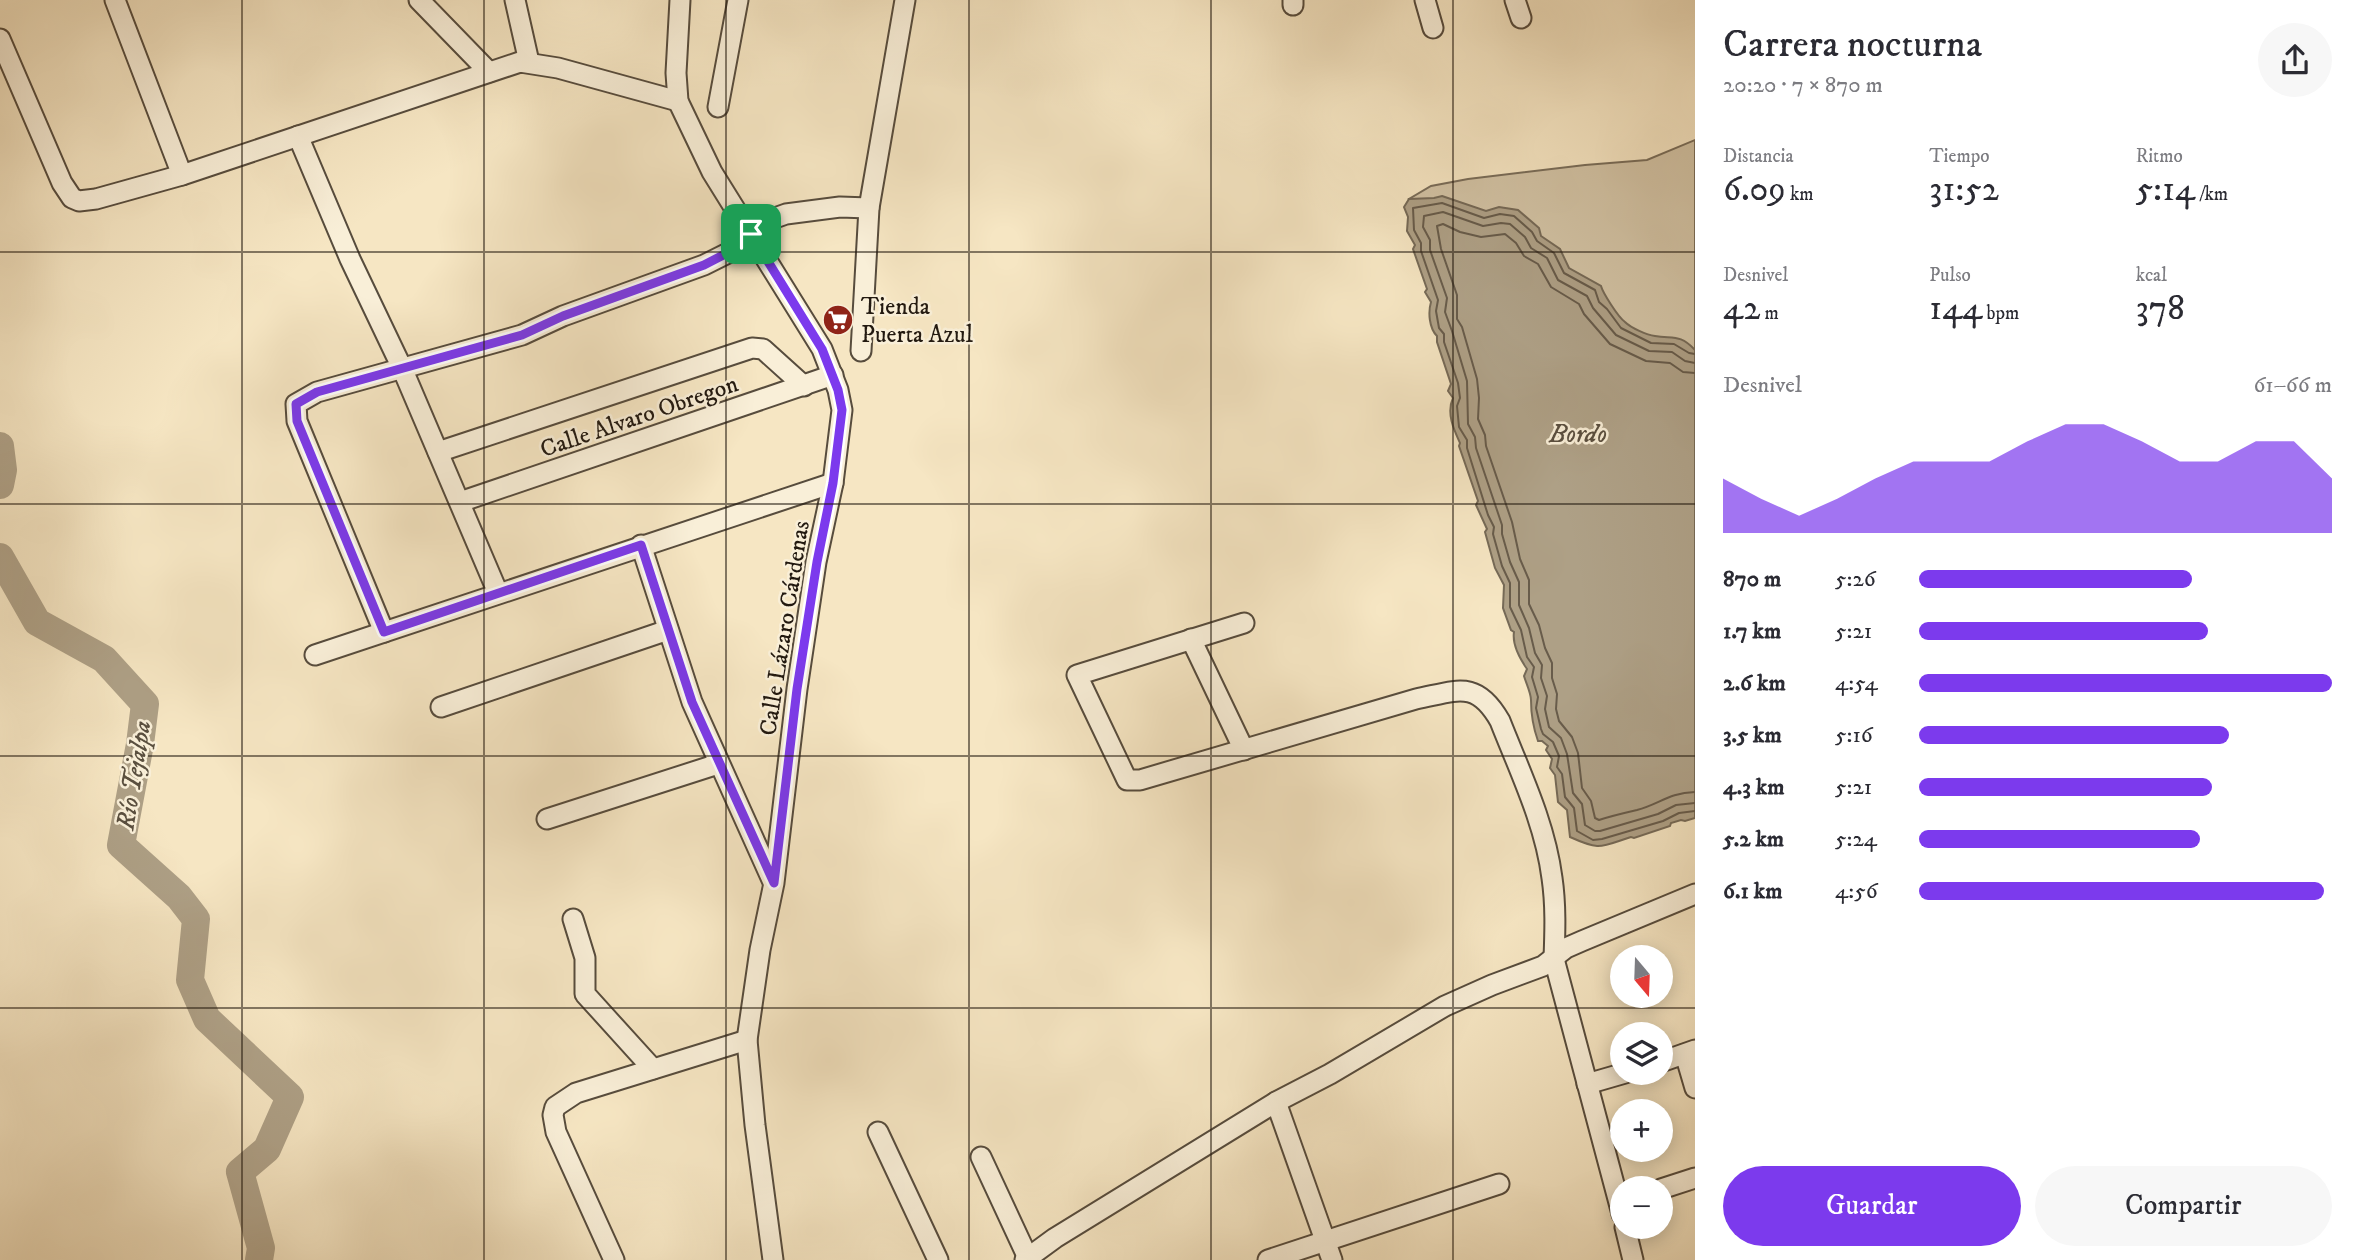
<!DOCTYPE html>
<html lang="es">
<meta charset="utf-8">
<style>
:root{--surface:#fff;--page:#f7f7f7;--text:#2b2b33;--muted:#7c7c81;--accent:#7c3aed}
body{margin:0;font-family:"IM FELL DW Pica",serif;background:var(--page);color:var(--text);height:100vh;display:flex;flex-direction:column;font-size:26px;white-space:nowrap}
*{box-sizing:border-box;margin:0}
p{font-size:23px;color:var(--muted)}
.icon{flex:none;width:38px;height:38px;fill:none;stroke:currentColor;stroke-width:2;stroke-linecap:round;stroke-linejoin:round}
.map{position:relative;flex:1;overflow:hidden}
.details{display:flex;flex-direction:column;background:var(--surface);width:665px}
.details>*{flex:none}
.needle{width:46px;rotate:161deg}
.buttons{position:absolute;left:1610px;top:945px;display:grid;gap:14px}
.buttons a{display:grid;place-items:center;width:63px;height:63px;border-radius:50%;background:var(--surface);box-shadow:0 4px 18px #0003;font-size:35px}
.pin{position:absolute;display:grid;place-items:center;width:60px;height:60px;color:#fff;margin:-30px;border-radius:14px;box-shadow:0 4px 10px #0006}
.round{display:grid;place-items:center;flex:none;width:74px;height:74px;border-radius:37px;background:var(--page)}
.headline{display:flex;align-items:center;justify-content:space-between;height:119px;padding:0 28px}
h1{font-size:38px;font-weight:600;line-height:52px}
.stats{display:grid;grid-template-columns:repeat(3,1fr);gap:10px;height:119px;padding:7px 28px}
.stats div{display:grid;align-content:center}
.stats b{font-size:35px;font-weight:600}
.stats small{font-size:19px;font-weight:400}
.stats p{font-size:19px}
.chart{height:196px;padding:14px 28px}
.chart p{display:flex;justify-content:space-between}
.chart svg{width:100%;height:126px;margin-top:7px;fill:var(--accent);opacity:.7}
.button{display:flex;gap:14px;margin-top:auto;padding:14px 28px}
.button a{flex:1;height:80px;border-radius:42px;background:var(--accent);color:#fff;font-size:28px;font-weight:600;line-height:80px;text-align:center}
.button a+a{background:var(--page);color:var(--text)}
ul{padding:0 28px;list-style:none;font-size:23px}
li{display:grid;grid-template-columns:112px 84px 1fr;align-items:center;height:52px}
li i{height:18px;border-radius:9px;background:var(--accent)}
main{display:flex;flex:1;min-height:0}
.map>svg:first-child{display:block}
</style>
<main>
<div class="map">
<svg width="1695" height="1260" viewBox="0 0 1695 1260">
<rect width="100%" height="100%" fill="#f6e6c3"/>
<filter id="stains"><feTurbulence type="fractalNoise" baseFrequency=".00286" numOctaves="4"/><feColorMatrix values="0 0 0 0 .2 0 0 0 0 .09 0 0 0 0 .02 0 0 0 .5 -.17"/></filter>
<radialGradient id="worn" r=".72"><stop offset=".6" stop-color="#630" stop-opacity="0"/><stop offset="1" stop-color="#630" stop-opacity=".3"/></radialGradient>
<path fill="#d2c3a5" stroke="#7a6e5a" stroke-width="2" d="M1695 140V360L1670 351 1409 199 1431 186 1468 179 1585 165 1647 160Z"/>
<path fill="#aea086" stroke="#766a57" stroke-width="2" d="M1442 196 1486 211 1499 207 1518 210 1539 228 1541 236 1560 249 1569 268 1601 286C1603 293 1618 317 1625 322 1631 328 1647 335 1655 336 1674 339 1680 334 1695 350V818L1685 821 1681 820 1671 823 1670 826 1634 838 1631 837C1600 847 1601 851 1570 837L1567 810 1558 802 1555 775 1550 768 1552 759 1546 750 1548 746 1542 741H1538C1533 727 1531 714 1531 700 1531 693 1526 683 1524 676L1527 669C1520 659 1512 645 1514 632L1511 630 1503 608 1504 585 1495 568 1485 532 1487 529 1476 505 1478 501 1459 446 1460 443C1454 430 1446 413 1453 398L1448 391 1451 384 1437 342V336C1429 328 1428 312 1431 302L1425 292 1427 289 1413 249 1415 245 1407 231 1408 217 1404 207 1409 199 1434 198Z"/>
<g fill="none" stroke-linecap="round" stroke-linejoin="round">
<g stroke="#685c4b" stroke-width="2">
<path d="M1695 354 1689 353 1674 344 1651 343 1621 328 1607 309 1599 302 1595 290 1564 273 1554 253 1537 241 1532 232 1514 216 1500 214 1484 218 1442 203 1413 208 1414 230 1421 243V251L1438 300 1436 311 1439 328 1444 334V342L1458 383 1460 398 1457 406 1459 427 1467 440V448L1488 515 1494 527 1493 534 1502 566 1510 583V607L1521 630 1527 657 1534 667 1532 677 1538 697 1536 708 1541 729 1543 734 1553 742 1559 756 1557 767 1562 774 1565 797 1574 808 1577 831 1593 840 1602 839 1663 821 1679 813 1695 811"/>
<path d="M1695 363 1685 361 1672 352 1649 351 1616 335 1593 308 1587 296 1558 280 1547 258 1531 248 1525 237 1510 224 1501 223 1483 226 1443 212 1424 216 1423 227 1430 240V250L1447 298 1445 312 1452 331 1467 381 1468 424 1475 437 1476 448 1502 525V534L1510 562 1519 582V605L1529 628 1535 653 1542 665 1541 678 1547 696 1545 709 1549 727 1561 738 1567 754 1573 793 1582 804 1585 825 1595 831H1600L1658 814 1676 805 1695 803"/>
<path d="M1695 373 1683 372 1670 363 1646 361 1610 344 1584 314 1579 304 1551 287 1538 264 1524 256 1516 243 1505 234 1481 237 1460 232 1443 224 1437 226 1441 249 1457 295V319L1462 327 1477 379 1479 398 1478 419 1485 435 1486 446 1512 522 1520 559 1529 580V604L1539 625 1545 648 1552 663V678L1557 694 1556 709 1559 721 1572 737 1578 753 1582 788 1591 801 1595 818 1599 820C1611 816 1624 813 1637 810 1660 804 1668 793 1695 792"/>
</g>
<g stroke="#aea086" stroke-width="28">
<path d="M0 446 3 470 0 485"/>
<path d="M0 557 37 622 104 659 145 704 140 744 121 845 179 897 196 919 190 980 207 1019 290 1097 267 1149 240 1172 261 1248 259 1260"/>
</g>
<g stroke="#574c3d" stroke-width="23">
<g id="minor">
<path d="M115 0 182 175"/>
<path d="M419 0 489 72"/>
<path d="M515 0 529 62"/>
<path d="M680 0 676 73 678 101 712 172 822 349 838 390 842 410 833 483 816 562 797 689 774 883 760 950 747 1040 755 1125 773 1260"/>
<path d="M1293 0V5"/>
<path d="M1425 0 1433 28"/>
<path d="M1515 0 1521 18"/>
<path d="M0 39 62 183 72 198 79 201 96 199 182 175 520 62 558 68 678 101"/>
<path d="M718 107 738 0"/>
<path d="M298 136 350 259 402 368 498 593"/>
<path d="M861 351 869 208"/>
<path d="M438 452 752 348 763 349 804 386"/>
<path d="M460 502 833 375"/>
<path d="M641 545 692 702 773 882"/>
<path d="M1244 623 1077 675 1127 780H1140L1416 699C1457 691 1476 679 1500 721 1520 772 1545 823 1552 878 1556 905 1555 932 1554 959L1622 1214"/>
<path d="M384 632 297 421 296 404 317 392 522 335 563 316 704 265 734 250 763 224 772 219 786 214 840 207 869 208 905 0"/>
<path d="M1191 639 1244 750"/>
<path d="M315 655 833 483"/>
<path d="M441 707 668 630"/>
<path d="M547 819 718 764"/>
<path d="M573 919 585 958V994L653 1069"/>
<path d="M1685 1054 1695 1088"/>
<path d="M1661 1062 1695 1050"/>
<path d="M1587 1084 1625 1073"/>
<path d="M1276 1102 1332 1260"/>
<path d="M878 1132 938 1260"/>
<path d="M981 1157 1028 1258"/>
<path d="M1661 1189 1695 1178"/>
<path d="M1625 1227 1633 1260"/>
<path d="M614 1260 556 1132 553 1115 555 1107 576 1093 747 1040"/>
<path d="M1025 1260 1055 1238 1276 1102 1330 1074 1445 1006 1492 985 1543 966 1566 948 1582 941 1695 894"/>
<path d="M1268 1260 1499 1184"/>
</g>
</g>
<use href="#minor" stroke="#f9efd8" stroke-width="19"/>
</g>
<g fill="none" stroke-linecap="round" stroke-linejoin="round">
<g stroke="#fff" stroke-width="14">
<path id="route" d="M751 234 822 349 838 390 842 410 833 483 817 562 797 689 774 883 692 702 641 545 384 632 297 421 296 404 317 392 522 335 563 316 704 265 733 250Z"/>
</g>
<use href="#route" stroke="#7c3aed" stroke-width="9"/>
</g>
<path fill="none" stroke="#221910" stroke-width="2" stroke-opacity="0.55" d="M242 0V1260M484 0V1260M726 0V1260M969 0V1260M1211 0V1260M1453 0V1260M0 252H1695M0 504H1695M0 756H1695M0 1008H1695"/>
<defs>
<g id="supermarket-disc" transform="scale(1.575)"><circle r="9.5" fill="#8f2418" stroke="#f9efd8"/><path d="M-6-5.5h2.5l.6 2H6L4.5 2H-2.5L-4.4-4H-6ZM-1.5 3.2a1.3 1.3 0 1 0 .1 0ZM3 3.2a1.3 1.3 0 1 0 .1 0Z" fill="#fff"/></g>
</defs>
<g fill-rule="evenodd">
<use href="#supermarket-disc" x="838" y="320"/>
</g>
<g text-anchor="middle" stroke-width="5" stroke-linejoin="round" paint-order="stroke">
<g font-size="24" fill="#221910" stroke="#f9efd8" text-anchor="start">
<text x="861" y="314">Tienda<tspan x="861" dy="28">Puerta Azul</tspan></text>
</g>
<g font-size="24" fill="#221910" stroke="#f9efd8">
<text transform="translate(639 416) rotate(-19)" y="8">Calle Alvaro Obregon</text>
<text transform="translate(784 628) rotate(-81)" y="8">Calle Lázaro Cárdenas</text>
</g>
<g font-size="26" font-style="italic" fill="#5a4f3f" stroke="#f9efd8">
<text x="1578" y="442">Bordo</text>
<text transform="translate(133 775) rotate(-81)" y="9">Río Tejalpa</text>
</g>
</g>
<rect width="100%" height="100%" filter="url(#stains)"/>
<rect width="100%" height="100%" fill="url(#worn)"/>
</svg>
<div class="buttons">
<a><svg class="needle" viewBox="-14 -14 28 28"><path d="M0-13l5 13h-10z" fill="#e53935"/><path d="M0 13l5-13h-10z" fill="#7c7c81"/></svg></a>
<a><svg class="icon" aria-label="layers" viewBox="0 0 24 24"><path d="M12 4l9 5-9 5-9-5zM3 14l9 5 9-5"/></svg></a>
<a>+</a>
<a>−</a>
</div>
<div class="pin" style="left:751px;top:234px;background:#1e9e55"><svg class="icon" aria-label="arrive" viewBox="0 0 24 24"><path d="M6 21V4h12l-3 4 3 4H6"/></svg></div>
</div>
<section class="details">
<div class="headline"><div><h1>Carrera nocturna</h1><p>20:20 · 7 × 870 m</p></div><a class="round"><svg class="icon" aria-label="share" viewBox="0 0 24 24"><path d="M12 15V3M7 8l5-5 5 5M5 13v7h14v-7"/></svg></a></div>
<div class="stats">
<div><p>Distancia</p><b>6.09<small> km</small></b></div>
<div><p>Tiempo</p><b>31:52</b></div>
<div><p>Ritmo</p><b>5:14<small> /km</small></b></div>
</div>
<div class="stats">
<div><p>Desnivel</p><b>42<small> m</small></b></div>
<div><p>Pulso</p><b>144<small> bpm</small></b></div>
<div><p>kcal</p><b>378</b></div>
</div>
<div class="chart"><p><span>Desnivel</span>61–66 m</p>
<svg viewBox="0 0 160 44" preserveAspectRatio="none"><path d="M0 44V25L10 32L20 38L30 32L40 25L50 19L60 19L70 19L80 12L90 6L100 6L110 12L120 19L130 19L140 12L150 12L160 25V44z"/></svg>
</div>
<ul>
<li><b>870 m</b>5:26<i style="width:66%"></i></li>
<li><b>1.7 km</b>5:21<i style="width:70%"></i></li>
<li><b>2.6 km</b>4:54<i style="width:100%"></i></li>
<li><b>3.5 km</b>5:16<i style="width:75%"></i></li>
<li><b>4.3 km</b>5:21<i style="width:71%"></i></li>
<li><b>5.2 km</b>5:24<i style="width:68%"></i></li>
<li><b>6.1 km</b>4:56<i style="width:98%"></i></li>
</ul>
<div class="button"><a>Guardar</a><a>Compartir</a></div>
</section>
</main>
